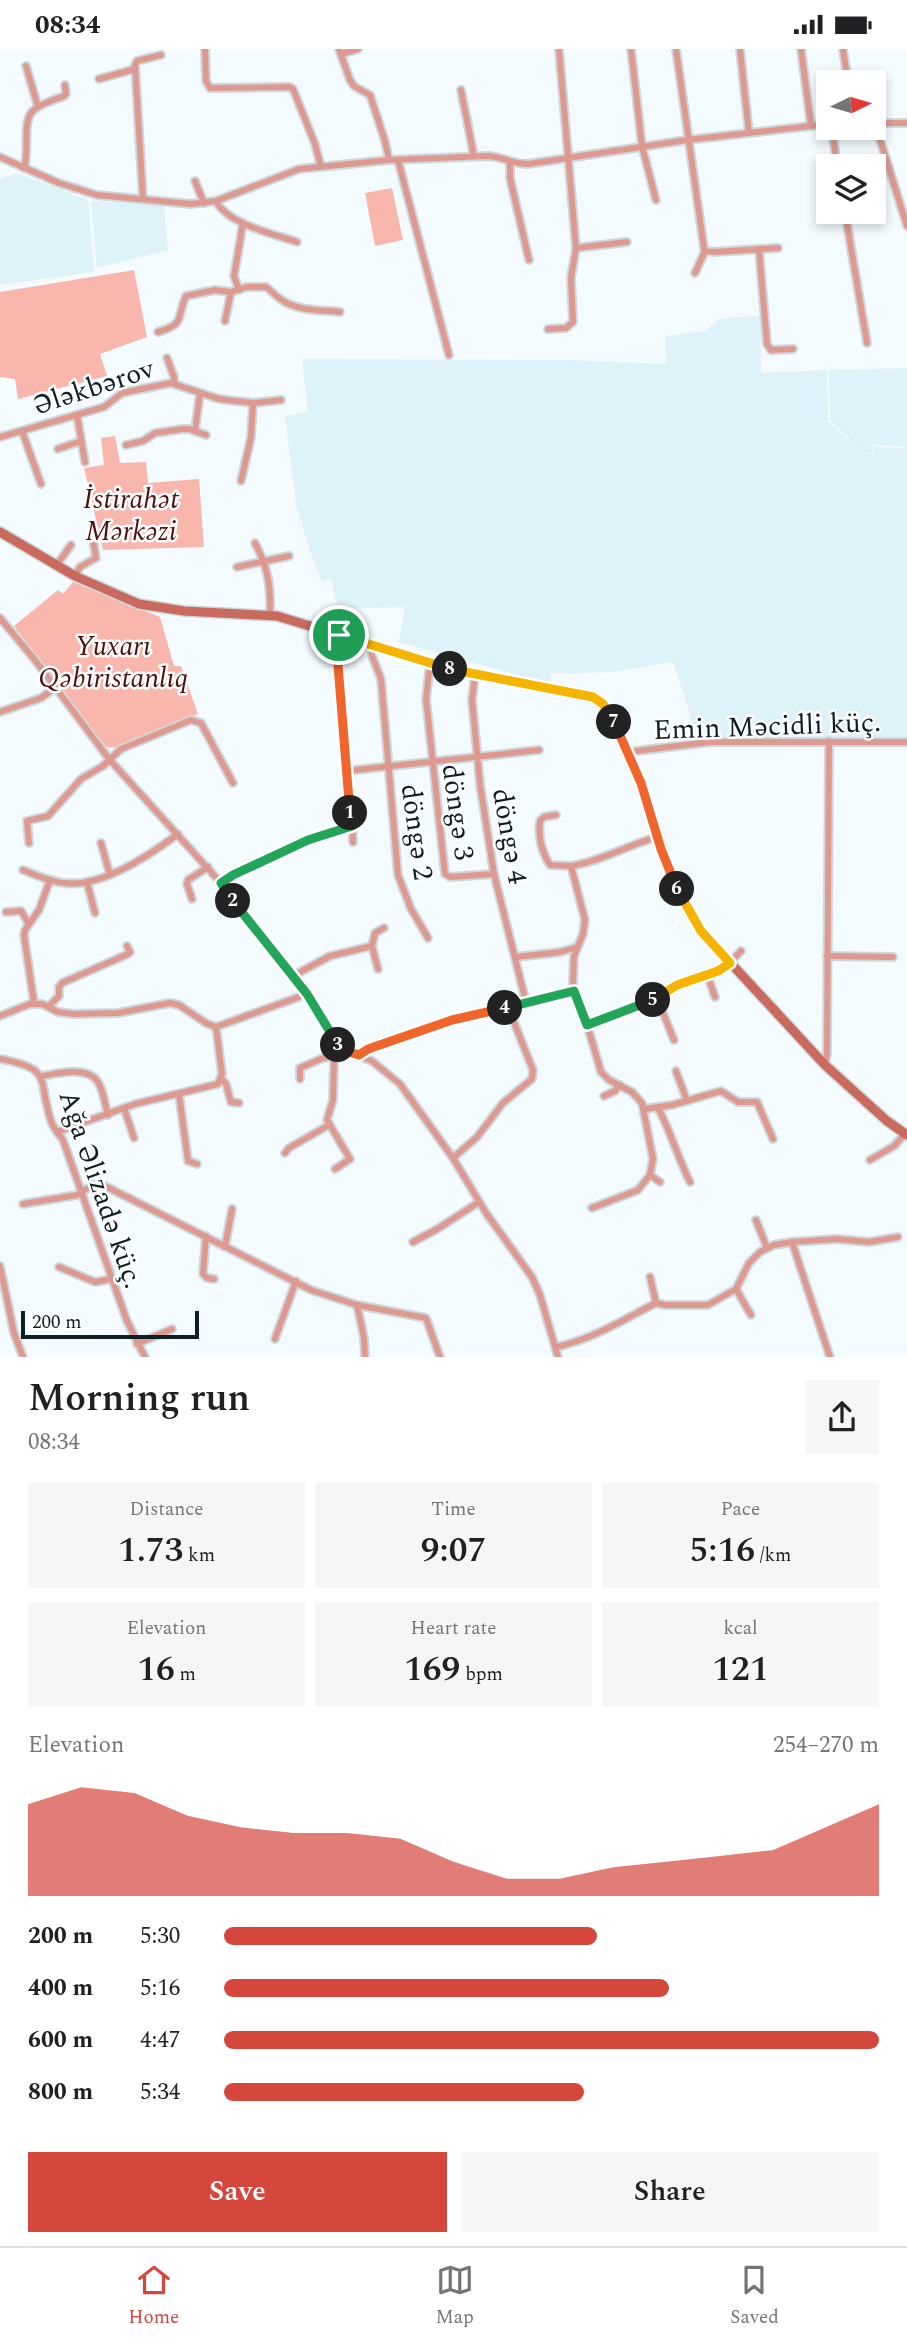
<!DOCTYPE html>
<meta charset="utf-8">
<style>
:root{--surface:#fff;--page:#f6f6f6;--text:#202124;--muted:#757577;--line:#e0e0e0;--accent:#d5473d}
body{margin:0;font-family:Spectral,serif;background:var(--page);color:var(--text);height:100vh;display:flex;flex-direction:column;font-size:26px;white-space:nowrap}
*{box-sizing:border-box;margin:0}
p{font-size:23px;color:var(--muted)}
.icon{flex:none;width:38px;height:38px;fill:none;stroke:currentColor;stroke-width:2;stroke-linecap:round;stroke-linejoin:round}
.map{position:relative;height:1308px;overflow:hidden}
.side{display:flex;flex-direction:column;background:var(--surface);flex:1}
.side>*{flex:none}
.needle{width:46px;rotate:85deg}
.tools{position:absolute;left:816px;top:21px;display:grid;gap:14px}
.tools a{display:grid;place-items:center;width:70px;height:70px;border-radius:0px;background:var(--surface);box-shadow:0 4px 10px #0003;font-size:35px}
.scale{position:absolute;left:21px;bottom:18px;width:178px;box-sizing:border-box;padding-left:7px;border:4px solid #0e1f24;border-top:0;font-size:19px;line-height:24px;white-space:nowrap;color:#0e1f24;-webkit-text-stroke:5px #fff;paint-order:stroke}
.pin{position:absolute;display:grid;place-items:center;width:60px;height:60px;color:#fff;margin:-30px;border:4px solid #fff;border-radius:50%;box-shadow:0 2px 7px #0007}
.km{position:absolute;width:35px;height:35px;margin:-18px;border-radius:50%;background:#222;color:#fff;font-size:19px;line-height:35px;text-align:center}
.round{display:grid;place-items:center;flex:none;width:74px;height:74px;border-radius:0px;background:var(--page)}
.head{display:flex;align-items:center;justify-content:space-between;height:119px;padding:0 28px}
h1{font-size:38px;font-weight:600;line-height:52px}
.figures{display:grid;grid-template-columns:repeat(3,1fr);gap:10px;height:119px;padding:7px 28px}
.figures div{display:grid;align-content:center;border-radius:0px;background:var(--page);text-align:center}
.figures b{font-size:35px;font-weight:600}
.figures small{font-size:19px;font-weight:400}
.figures p{font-size:19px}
.chart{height:196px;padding:14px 28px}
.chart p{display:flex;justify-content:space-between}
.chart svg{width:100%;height:126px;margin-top:7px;fill:var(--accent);opacity:.7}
.action{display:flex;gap:14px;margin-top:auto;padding:14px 28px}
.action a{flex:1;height:80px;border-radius:0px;background:var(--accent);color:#fff;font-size:28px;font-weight:600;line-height:80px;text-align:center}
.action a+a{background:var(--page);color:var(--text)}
ul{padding:0 28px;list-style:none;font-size:23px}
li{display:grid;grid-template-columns:112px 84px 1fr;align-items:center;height:52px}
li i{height:18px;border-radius:9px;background:var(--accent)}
.status{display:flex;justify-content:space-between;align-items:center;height:49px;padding:0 35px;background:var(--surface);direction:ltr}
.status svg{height:19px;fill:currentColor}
.dock{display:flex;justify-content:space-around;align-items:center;height:98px;border-top:2px solid var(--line);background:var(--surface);font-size:19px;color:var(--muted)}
.dock a{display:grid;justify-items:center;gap:4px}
.dock .current{color:var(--accent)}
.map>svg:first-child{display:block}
</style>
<div class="status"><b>08:34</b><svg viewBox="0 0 49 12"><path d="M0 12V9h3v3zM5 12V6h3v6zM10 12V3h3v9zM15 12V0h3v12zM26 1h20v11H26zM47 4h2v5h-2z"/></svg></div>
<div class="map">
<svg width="907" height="1308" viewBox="0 0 907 1308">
<rect width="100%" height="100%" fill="#f3fbfe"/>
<g fill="#def2fa">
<path d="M17 124 88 151 94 223 0 236V130Z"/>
<path d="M91 152 164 156 168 201 97 219Z"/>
<path d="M761 267V324L827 321 828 372 865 405 830 371 829 321 907 319V398L873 396 872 404H867L873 405V397L907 400V688H690L689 661 673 613 614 623 551 625 550 635 399 593 405 558 338 560 331 531 322 532 310 502 296 456 285 367 308 363 302 310 567 311 666 315 665 287 705 282 720 269Z"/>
</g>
<g fill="#f9b6ad">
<path d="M392 139 403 191 375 197 365 144Z"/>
<path d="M134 221 147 288 100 305 107 327 18 350 15 330 0 328V243Z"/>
<path d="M115 387 120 414 146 413 148 434 199 430 204 498 103 501 84 419 104 416 101 389Z"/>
<path d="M73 533 160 568 174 617H181L198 665 117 699 105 698 14 577 58 541 63 545Z"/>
</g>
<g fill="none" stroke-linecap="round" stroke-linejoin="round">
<g stroke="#ced8db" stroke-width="10">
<g id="street">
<path d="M205 0 206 32 210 39 289 38 293 40 315 95 321 118"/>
<path d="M339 0 350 31 354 37 370 46 385 92 389 111"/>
<path d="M631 0 642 97 656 151"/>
<path d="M676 0 704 199 705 202 714 203 778 199"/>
<path d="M740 0 749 84"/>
<path d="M801 0 811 77"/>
<path d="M843 0 848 33"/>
<path d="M341 5 358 0"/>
<path d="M26 17 38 58"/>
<path d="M99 30 135 20"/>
<path d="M461 41 474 107"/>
<path d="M873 74H907"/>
<path d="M875 74 907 177"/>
<path d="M832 79 837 117"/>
<path d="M0 108 59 134 97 146 191 155 216 152 299 120 389 111 489 107C503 108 513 115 528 115L687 91 828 75"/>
<path d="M398 111 449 306"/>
<path d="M510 113V129L529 211"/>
<path d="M24 119C30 103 21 71 34 61 42 54 54 51 64 47L66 45 65 36"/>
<path d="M195 132 204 154"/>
<path d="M143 150 135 16 137 12 161 6"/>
<path d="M216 152C227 175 274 185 297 193"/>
<path d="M845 163 867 294"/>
<path d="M576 199 627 193"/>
<path d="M759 200 767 295 771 301 793 300"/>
<path d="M695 224 705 202"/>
<path d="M239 241 234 227 243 174"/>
<path d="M225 272 231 243"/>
<path d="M548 280 566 279 573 273 571 229 576 199 559 0"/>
<path d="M158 283C186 275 176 269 186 247L215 241 231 243 246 238H266C271 241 274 246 279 249 295 262 320 261 340 263"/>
<path d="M167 309 174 328V334"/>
<path d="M77 366 85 413"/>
<path d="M22 382 41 435"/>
<path d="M195 382 200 344"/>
<path d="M0 388 104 358 122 344 171 334 219 350 253 354 281 351"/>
<path d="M126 396 143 392 155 384 183 380H189L206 386"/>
<path d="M58 400 81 392"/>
<path d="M241 432 251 388 253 354"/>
<path d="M255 494C268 518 271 538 270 565"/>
<path d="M56 517 71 496"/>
<path d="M237 518 289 507"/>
<path d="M75 527 80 518 96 509 92 485"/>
<path d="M0 569 35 611 109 710 221 834 307 945 337 996 346 1002 372 1012 400 1035 453 1109 486 1164 532 1228 540 1246 558 1308"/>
<path d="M371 596 372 607 381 630 398 826 411 860 428 889"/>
<path d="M430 615 426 650 445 825 450 828 494 825"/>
<path d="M475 626 472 651 480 735 494 825 526 953"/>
<path d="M0 663 41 649 56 638"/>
<path d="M628 703 710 693H907"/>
<path d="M346 722 539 701"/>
<path d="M556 766 544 768 540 772C538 789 541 802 550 816L571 817"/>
<path d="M352 777 353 793"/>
<path d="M29 794 27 772 48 767 81 730 103 717 121 700 191 671 201 674 233 734"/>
<path d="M101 794 110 826"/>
<path d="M23 821C36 826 50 833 65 834 101 839 150 806 178 785"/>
<path d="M87 833 95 864"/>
<path d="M221 834 244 820 308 791 352 777 337 604 339 586"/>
<path d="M192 850 187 835 188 831 208 818"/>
<path d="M6 863 21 862 29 875"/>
<path d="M372 897 378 920"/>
<path d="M827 907 893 908"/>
<path d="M516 908 561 903 577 898"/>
<path d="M707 925 715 948"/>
<path d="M293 927 330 907 372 897 375 884 384 879"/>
<path d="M657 949 674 991"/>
<path d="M34 954 24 886 25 881 39 861 50 831"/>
<path d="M48 958 59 947V938L62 934 128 905 130 903 127 897"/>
<path d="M0 967 30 955H42L58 963 73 965 118 964 170 954 179 956 206 974 216 978 307 945"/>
<path d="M587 976C610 969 633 961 655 950 663 946 670 939 678 936 705 924 720 925 741 902"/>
<path d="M359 1006 368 1000 452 971 574 942"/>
<path d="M0 1010C54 1020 37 1029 51 1072 53 1079 59 1085 63 1091L127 1272 145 1308"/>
<path d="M825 1016 827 1004 829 692"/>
<path d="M676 1022 687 1052"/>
<path d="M41 1027C57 1025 88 1016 98 1033 104 1043 105 1056 108 1066"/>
<path d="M222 1030 226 1035 231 1053 239 1054"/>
<path d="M300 1030V1019L323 1009 335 1007"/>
<path d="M179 1045 188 1112 197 1115"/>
<path d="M604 1047 615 1042 620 1036"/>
<path d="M124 1059 134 1089"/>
<path d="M658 1059C671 1083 678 1109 690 1133"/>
<path d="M645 1060 672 1056 721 1042 738 1053H757L773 1090"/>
<path d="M57 1083 135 1055 218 1035 222 1025 216 978"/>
<path d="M285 1104 289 1099 329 1076"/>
<path d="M453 1109 477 1088 503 1054 532 1030 533 1021 508 958"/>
<path d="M870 1111 894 1097 905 1085"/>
<path d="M335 1120 350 1110 327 1071 333 1051 334 1013 341 999"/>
<path d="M650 1126 660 1133"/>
<path d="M23 1155 77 1146 93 1136 105 1137 311 1241 357 1256 426 1269 440 1308"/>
<path d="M592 1159 638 1141 650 1126 653 1110 642 1054 632 1043 609 1031 601 1023 589 982 577 950 573 934 574 907 583 885 585 871 571 817C602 812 628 796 657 788"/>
<path d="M756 1171 767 1199"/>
<path d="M206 1187 203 1225 207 1229 214 1230"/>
<path d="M413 1193 439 1179 479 1153"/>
<path d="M792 1193 830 1308"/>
<path d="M225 1198 232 1160"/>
<path d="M0 1217 14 1284 23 1308"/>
<path d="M59 1218 95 1233 112 1230"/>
<path d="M650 1228 656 1254"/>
<path d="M736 1240 751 1266"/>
<path d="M357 1256 364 1289 365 1308"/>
<path d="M275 1290 296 1232"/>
<path d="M137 1295 172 1280"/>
<path d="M556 1298C593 1290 623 1271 656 1254L665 1256H708L736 1240 749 1214 760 1203 774 1196 792 1193 837 1190 869 1193 898 1188"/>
</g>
</g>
<g stroke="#ced8db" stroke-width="12">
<path id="secondary" d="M0 483 75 527 139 555 184 562 277 567 451 620 583 646 599 652 611 668 637 723 672 829 701 882 825 1016 887 1072 907 1086"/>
</g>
<use href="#street" stroke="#de9a91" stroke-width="6"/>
<use href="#secondary" stroke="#ca695e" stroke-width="9"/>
</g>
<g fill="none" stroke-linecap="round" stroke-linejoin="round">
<g stroke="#fff" stroke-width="14">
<path id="split-1" d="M339 586 337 604 350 764"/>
</g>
<g stroke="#fff" stroke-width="14">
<path id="split-2" d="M233 852 221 834 233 826 308 791 352 777 350 764"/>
</g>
<g stroke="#fff" stroke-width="14">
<path id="split-3" d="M233 852 307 945 338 996"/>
</g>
<g stroke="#fff" stroke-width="14">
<path id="split-4" d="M338 996 346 1002 359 1006 368 1000 452 971 505 959"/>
</g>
<g stroke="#fff" stroke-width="14">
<path id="split-5" d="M505 959 574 942 587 976 653 951"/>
</g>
<g stroke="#fff" stroke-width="14">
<path id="split-6" d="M653 951 677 936 718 922 730 914 701 882 677 840"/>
</g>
<g stroke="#fff" stroke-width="14">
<path id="split-7" d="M614 673 641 734 661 800 677 840"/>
</g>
<g stroke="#fff" stroke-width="14">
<path id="split-8" d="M450 620 593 648 603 655 614 673"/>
</g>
<g stroke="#fff" stroke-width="14">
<path id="split-9" d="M339 586 450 620"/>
</g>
<use href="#split-1" stroke="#f0652b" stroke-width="9"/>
<use href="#split-2" stroke="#22a559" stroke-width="9"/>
<use href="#split-3" stroke="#22a559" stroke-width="9"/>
<use href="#split-4" stroke="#f0652b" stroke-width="9"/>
<use href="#split-5" stroke="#22a559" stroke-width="9"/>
<use href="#split-6" stroke="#f5b400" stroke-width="9"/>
<use href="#split-7" stroke="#f0652b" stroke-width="9"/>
<use href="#split-8" stroke="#f5b400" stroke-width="9"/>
<use href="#split-9" stroke="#f5b400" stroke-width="9"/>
</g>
<g text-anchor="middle" stroke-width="5" stroke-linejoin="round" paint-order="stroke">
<g font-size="28" fill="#0e1f24" stroke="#fff">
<text transform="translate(93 337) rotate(-18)" y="10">Ələkbərov</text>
<text transform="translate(767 676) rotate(-2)" y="10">Emin Məcidli küç.</text>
<text transform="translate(459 763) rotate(82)" y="10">döngə 3</text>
<text transform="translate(418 783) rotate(82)" y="10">döngə 2</text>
<text transform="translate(511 787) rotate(80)" y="10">döngə 4</text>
<text transform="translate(102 1140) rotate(71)" y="10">Ağa Əlizadə küç.</text>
</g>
<g font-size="28" font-style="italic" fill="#4e100d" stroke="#fff">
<text x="131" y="459">İstirahət<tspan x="131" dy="32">Mərkəzi</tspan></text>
<text x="113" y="606">Yuxarı<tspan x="113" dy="32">Qəbiristanlıq</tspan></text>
</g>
</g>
</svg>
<div class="tools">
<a><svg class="needle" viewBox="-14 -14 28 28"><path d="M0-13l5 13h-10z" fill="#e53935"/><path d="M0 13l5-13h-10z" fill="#757577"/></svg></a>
<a><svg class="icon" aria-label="layers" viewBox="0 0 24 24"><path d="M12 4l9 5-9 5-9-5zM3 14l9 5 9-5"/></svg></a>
</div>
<div class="scale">200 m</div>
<div class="pin" style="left:339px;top:586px;background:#1e9e55"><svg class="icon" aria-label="arrive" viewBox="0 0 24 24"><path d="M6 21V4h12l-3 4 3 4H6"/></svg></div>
<b class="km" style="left:350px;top:764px">1</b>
<b class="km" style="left:233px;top:852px">2</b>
<b class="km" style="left:338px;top:996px">3</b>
<b class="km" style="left:505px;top:959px">4</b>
<b class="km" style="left:653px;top:951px">5</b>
<b class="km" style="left:677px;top:840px">6</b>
<b class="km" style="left:614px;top:673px">7</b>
<b class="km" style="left:450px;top:620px">8</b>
</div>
<section class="side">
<div class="head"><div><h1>Morning run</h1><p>08:34</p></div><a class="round"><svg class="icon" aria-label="share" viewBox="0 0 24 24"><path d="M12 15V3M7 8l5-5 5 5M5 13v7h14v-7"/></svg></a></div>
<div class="figures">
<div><p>Distance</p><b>1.73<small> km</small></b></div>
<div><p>Time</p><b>9:07</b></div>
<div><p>Pace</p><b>5:16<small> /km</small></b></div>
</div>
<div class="figures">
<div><p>Elevation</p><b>16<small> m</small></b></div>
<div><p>Heart rate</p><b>169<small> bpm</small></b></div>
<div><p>kcal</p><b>121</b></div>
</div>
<div class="chart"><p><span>Elevation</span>254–270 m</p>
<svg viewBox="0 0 160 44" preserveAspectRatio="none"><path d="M0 44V12L10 6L20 8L30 16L40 20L50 22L60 22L70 24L80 32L90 38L100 38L110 34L120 32L130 30L140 28L150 20L160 12V44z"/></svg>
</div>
<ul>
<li><b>200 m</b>5:30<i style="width:57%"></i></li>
<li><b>400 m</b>5:16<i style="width:68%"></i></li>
<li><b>600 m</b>4:47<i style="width:100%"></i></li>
<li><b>800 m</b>5:34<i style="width:55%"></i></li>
</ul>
<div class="action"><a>Save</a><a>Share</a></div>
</section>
<nav class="dock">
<a class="current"><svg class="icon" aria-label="home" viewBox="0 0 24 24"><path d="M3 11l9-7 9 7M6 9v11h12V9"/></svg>Home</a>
<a><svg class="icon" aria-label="map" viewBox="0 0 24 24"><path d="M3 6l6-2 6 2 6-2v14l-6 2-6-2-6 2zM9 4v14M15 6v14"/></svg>Map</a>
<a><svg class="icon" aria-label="saved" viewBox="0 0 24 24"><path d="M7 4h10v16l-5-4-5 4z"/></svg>Saved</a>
</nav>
